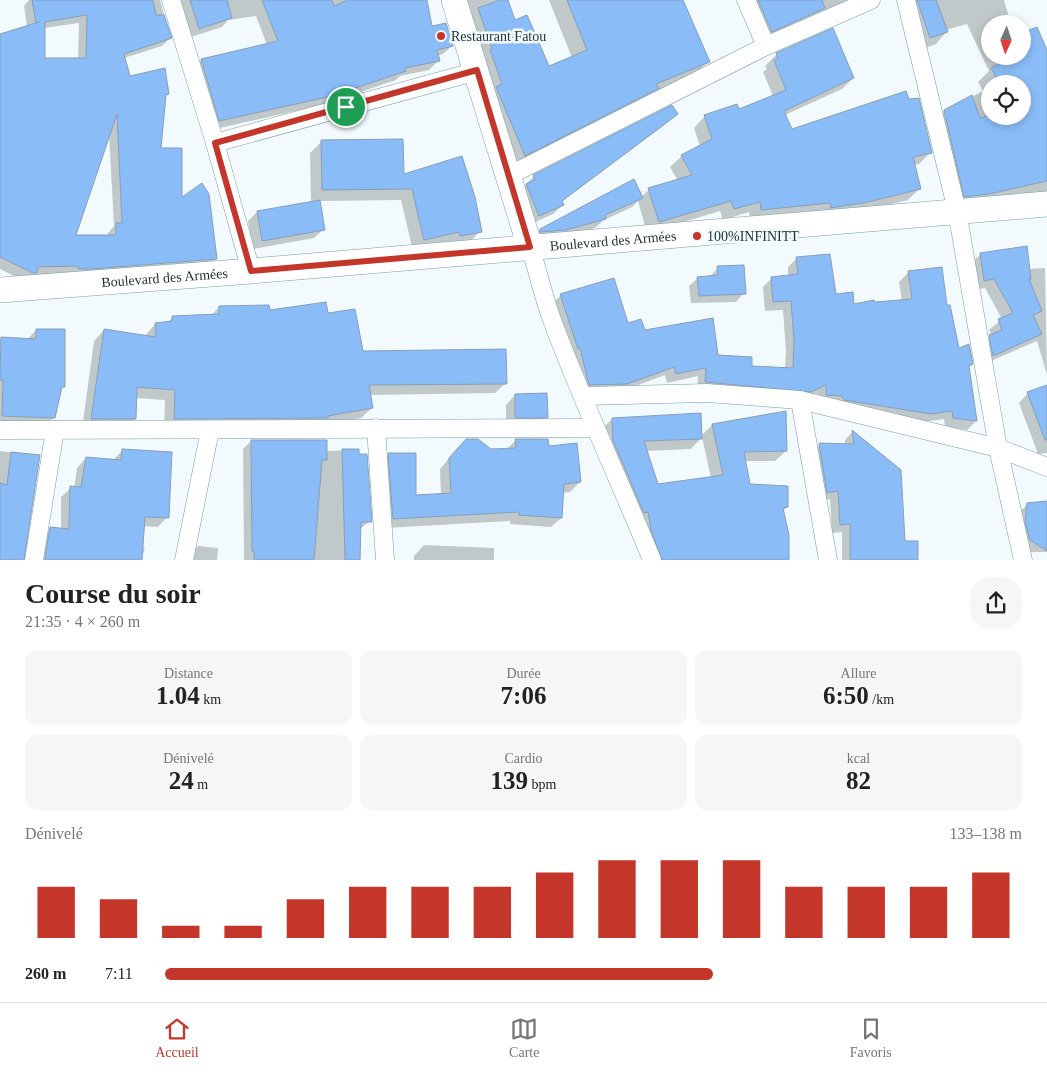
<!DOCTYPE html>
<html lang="fr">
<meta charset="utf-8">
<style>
:root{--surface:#fff;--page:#f6f6f6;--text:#222;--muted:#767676;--line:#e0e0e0;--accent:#c33629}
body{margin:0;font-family:"Times New Roman",serif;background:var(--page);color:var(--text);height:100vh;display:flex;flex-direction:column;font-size:19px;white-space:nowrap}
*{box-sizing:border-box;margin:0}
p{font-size:16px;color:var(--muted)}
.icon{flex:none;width:28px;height:28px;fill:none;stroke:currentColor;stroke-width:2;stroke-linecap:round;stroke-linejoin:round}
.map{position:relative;height:560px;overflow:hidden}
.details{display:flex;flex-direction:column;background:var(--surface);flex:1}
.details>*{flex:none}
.needle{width:32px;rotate:183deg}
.controls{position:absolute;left:981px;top:15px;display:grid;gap:10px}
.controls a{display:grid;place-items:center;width:50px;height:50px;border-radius:50%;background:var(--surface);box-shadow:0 2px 8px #0003;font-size:25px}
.pin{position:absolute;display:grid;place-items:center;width:42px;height:42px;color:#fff;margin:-21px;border:2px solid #fff;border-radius:50%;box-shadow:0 1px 5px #0007}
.round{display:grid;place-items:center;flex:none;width:52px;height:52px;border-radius:20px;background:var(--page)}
.head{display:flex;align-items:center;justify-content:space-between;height:85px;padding:0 25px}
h1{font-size:28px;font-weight:700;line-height:38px}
.metrics{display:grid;grid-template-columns:repeat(3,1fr);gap:8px;height:85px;padding:5px 25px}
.metrics div{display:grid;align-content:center;border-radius:12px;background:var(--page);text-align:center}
.metrics b{font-size:25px;font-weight:700}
.metrics small{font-size:14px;font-weight:400}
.metrics p{font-size:14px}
.chart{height:140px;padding:10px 25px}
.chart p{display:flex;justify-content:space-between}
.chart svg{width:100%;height:90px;margin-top:5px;stroke:var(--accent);stroke-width:6}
ul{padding:0 25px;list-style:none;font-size:16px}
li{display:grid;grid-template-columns:80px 60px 1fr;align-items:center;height:38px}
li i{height:12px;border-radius:6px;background:var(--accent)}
.tabs{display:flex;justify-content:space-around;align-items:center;height:70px;border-top:1px solid var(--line);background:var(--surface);font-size:14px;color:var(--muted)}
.tabs a{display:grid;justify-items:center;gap:2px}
.tabs .on{color:var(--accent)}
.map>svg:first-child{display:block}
</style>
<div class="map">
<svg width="1047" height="560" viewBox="0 0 1047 560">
<rect width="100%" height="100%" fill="#f2fafd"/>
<g fill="#0003" fill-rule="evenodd">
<path d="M29 0H160L170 38 162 46 124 58 129 77 167 94 164 97 160 149 181 199 216 259 208 267 24 281 0 269V35L27 27 24 6ZM79 23 78 59H43L44 28ZM109 133 114 226 108 233V236H74Z"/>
<path d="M176 0H402L452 46 443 54 437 56 438 61 429 70 400 76 396 80 322 105 211 130 193 69 201 60 267 45 256 16 228 20 222 27 185 39Z"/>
<path d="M464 0H506L514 22 548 67 572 58 549 0H682L708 61 695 75 653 93 644 101 511 168Z"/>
<path d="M738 0H860L758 44Z"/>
<path d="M897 0H1004L1011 24H990V56H1022L1047 53V191L975 207 951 209 931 125 944 111 983 91 978 82 989 71 967 24 949 29 936 44 917 51ZM990 84H1022V116H990Z"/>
<path d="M777 54 853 78 842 89 785 115 791 130 931 152 919 164 914 165 919 189 908 200 856 213 750 221 749 212 723 220 720 211 647 233 638 201 632 207 604 220 595 228 556 239 531 240 540 230 641 197 649 190 678 181 670 167 682 156 700 146 694 128 705 116 738 111 773 96 763 72 767 69 765 66Z"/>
<path d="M671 107 677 114 667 123 561 202 563 205 553 214 529 225 517 194 534 176Z"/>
<path d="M322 141 403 176 480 231 469 243 413 251 401 200 319 201 324 229 314 238 253 249 248 221 257 212 311 203 310 153Z"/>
<path d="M981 254 1028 269 1045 268 1047 375 1037 341 984 364 980 346 992 336 989 330 1002 319 985 288 974 290 971 263Z"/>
<path d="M797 258 835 295 853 305 902 301 899 282 908 273 946 307 958 350 971 364 968 367 976 421 967 430 945 426 944 419 922 422 817 403V393L801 400 697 391 698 376 667 383 665 375 617 393 580 394 552 304 561 295 644 332 750 368 785 369 786 351 783 310 765 311 763 287 772 278 788 277V267Z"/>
<path d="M718 268 744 293 736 302 691 303 689 286 698 278 710 276Z"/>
<path d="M219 307 327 315 362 352 506 383 495 393 369 395 372 408 361 418 319 426 164 429 165 400 136 398 135 418 125 429H82L94 341 104 330 145 336 155 324 167 323 173 317 211 316Z"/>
<path d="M36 330 63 387 60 390 54 417 44 427 0 425V338L27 340Z"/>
<path d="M1047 386V453L1038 454 1019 403 1028 393Z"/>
<path d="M515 395 546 417 537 426H506V405Z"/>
<path d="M612 419 701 436 712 425 786 451 775 461H745L749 485 787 507 783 511 768 560H649L602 429ZM702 437 711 478 657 486 646 451 691 449Z"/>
<path d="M852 432 904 543 917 560H842V532L832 533 830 499 819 501 811 453 820 445H845V440Z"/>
<path d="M516 440 547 447 580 482 570 492 562 493 561 518 551 527 510 524V521L384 528 379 464 389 455 415 497 441 495 440 469 456 450 507 449Z"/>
<path d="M251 441 326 451 357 450 370 521 360 529 356 560H244L243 449Z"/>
<path d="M0 451 39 456 0 560Z"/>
<path d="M122 451 167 517 158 527 143 526 142 547 145 548 141 560H38L41 538 50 529 61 530V497L71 488H74L77 468 86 458 112 461Z"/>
<path d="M1047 502V552H1021L1017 514 1028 504Z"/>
<path d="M424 545 494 548V560H414V556Z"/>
<path d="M198 546 218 548 217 560H190V554Z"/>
</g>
<g fill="#8abcf8" stroke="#879eb9" fill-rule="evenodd">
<path d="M32 0H153L156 15H164L172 38 124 54 130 76 165 68 169 94 166 95 161 148H182V197L202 183 209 194 217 259 91 269H78V266L38 267 37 273H33L0 257V34L39 22 36 23ZM87 15 86 58H45V22ZM117 114 122 223H116V235H76Z"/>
<path d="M190 0H227L232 18 199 29Z"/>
<path d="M262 0H332L334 6 348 0H427L432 26 446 23 453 46 437 50 440 61 405 68 406 71 332 96 219 121 201 59 278 41Z"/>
<path d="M500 0H508L515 20 527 15 549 66 587 50 567 0H683L710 62 656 84 659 88 525 156 496 87 502 84 490 50 492 49 478 8Z"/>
<path d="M758 0H822L825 8 772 32Z"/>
<path d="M917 0H936L948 32 930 38Z"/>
<path d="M1037 27 1047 50V181L989 194 964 197 944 110 972 95 980 118 990 115 1022 116V84H995L998 81 991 68 1013 56H1022V33Z"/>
<path d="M833 28 854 78 784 111 792 129 906 91 909 99 919 98 932 153 913 157 921 189 868 202 831 208 830 203 761 210 760 202 734 209 731 201 659 222 648 188 692 175 681 155 712 139 704 115 737 104 739 109 786 90 774 60 778 58 776 53Z"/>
<path d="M672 105 678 114 562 201 564 205 539 216 526 184 535 180 533 175Z"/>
<path d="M403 139 404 174 462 156 475 197 482 232 460 236 459 232 424 240 412 189 322 190 321 140Z"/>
<path d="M634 179 643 198 605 215 606 219 566 230 540 232V229Z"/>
<path d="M320 200 325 230 262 241 257 211Z"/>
<path d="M1027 246 1031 279H1029L1042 311 1033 315 1042 334 993 356 989 335 1002 330 998 319 1013 313 994 279 984 281 980 253Z"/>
<path d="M830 254 836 294 853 292 854 304 874 300 875 302 912 299 908 271 942 267 947 305H950L959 348 969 344 973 364 969 366 977 421 953 418 952 411 931 414 844 400 842 396 826 395V385L811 392 705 382 706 368 676 374 674 367 627 384 589 385 580 348 578 349 560 294 614 278 628 323 641 319 645 330 713 318 718 355 752 357V366L793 368 794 341 791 301 773 302 771 277 798 274 796 257Z"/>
<path d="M744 265 746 294 699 296 697 277 718 275 717 266Z"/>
<path d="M326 302 328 313 355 309 363 351 506 349 507 384 369 385 373 408 328 416V418L174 419 175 390 137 387 136 419H91L104 329 156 337 155 323 172 321V316L219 314V306L269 305 270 310Z"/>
<path d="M36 329H65V387H62L55 418 2 416 3 380H0L1 337 36 339Z"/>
<path d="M1047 385V440H1045L1027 392Z"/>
<path d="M547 393 548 418H515V394Z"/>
<path d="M786 411 787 451 744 452 750 484 788 486V507L783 508 789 535V560H662L651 530 648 512 644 513 613 440 612 418 701 413 702 439 644 441 658 484 723 475 712 424Z"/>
<path d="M852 430 901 470 905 541H918V560H850V524L840 525 838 491 827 493 819 443 854 444Z"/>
<path d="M466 439H478L491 449 516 448 515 439H548L549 446 577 443 581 482 564 484 562 518 519 515V512L393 519 388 453H416V495L451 493 449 458Z"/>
<path d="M251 440H327V460H322L314 560H254V551H252Z"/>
<path d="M122 449 172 452 169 518 145 517 142 560H45L50 527 69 529 70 486 81 487 86 457 121 460Z"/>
<path d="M342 449H359V454H367L372 522H361L360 560H345Z"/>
<path d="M11 452 40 455 24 560H0V483L7 485Z"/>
<path d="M1047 501V551L1030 540 1025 522 1027 503Z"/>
</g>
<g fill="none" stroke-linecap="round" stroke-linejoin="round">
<g stroke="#769eac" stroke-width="19">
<g id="street">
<path d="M171 0 215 143 251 271"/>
<path d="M746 0 766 46"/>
<path d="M906 0 957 211 998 448 1023 560"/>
<path d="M215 143 477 71"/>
<path d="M508 176 766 46 871 0"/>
<path d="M530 247C538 271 543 296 552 320 582 401 619 479 652 560"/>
<path d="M584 396 707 393 800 400 998 448 1047 467"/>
<path d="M800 400 828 560"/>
<path d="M376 428 385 560"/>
<path d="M0 430 595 428"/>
<path d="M34 560 55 430"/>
<path d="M184 560 210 430"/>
</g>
</g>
<g stroke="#769eac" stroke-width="26">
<g id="secondary">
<path d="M454 0 530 247"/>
<path id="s1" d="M0 290 251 271 1047 204"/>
</g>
</g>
<use href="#street" stroke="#fff" stroke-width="18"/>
<use href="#secondary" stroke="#fff" stroke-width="25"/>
</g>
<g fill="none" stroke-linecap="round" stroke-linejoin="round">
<g stroke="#fff" stroke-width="10">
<path id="route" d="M477 70 530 247 251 271 215 143Z"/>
</g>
<use href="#route" stroke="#c33629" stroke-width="6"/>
</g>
<g fill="#c33629" stroke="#f2fafd" stroke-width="2">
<circle cx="441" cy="36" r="5"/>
<circle cx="697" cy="236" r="5"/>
</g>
<g text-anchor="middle" stroke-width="5" stroke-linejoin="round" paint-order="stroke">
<g font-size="14" fill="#1e2f34" stroke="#f2fafd" text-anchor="start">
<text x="451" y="41">Restaurant Fatou</text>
<text x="707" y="241">100%INFINITT</text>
</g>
<g font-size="14" fill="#1e2f34" stroke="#f2fafd">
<text dy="5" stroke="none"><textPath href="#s1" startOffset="615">Boulevard des Armées</textPath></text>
<text dy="5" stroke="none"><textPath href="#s1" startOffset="165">Boulevard des Armées</textPath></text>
</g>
</g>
</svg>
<div class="controls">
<a><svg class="needle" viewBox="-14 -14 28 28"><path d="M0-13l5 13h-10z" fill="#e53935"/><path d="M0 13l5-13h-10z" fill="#767676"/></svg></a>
<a><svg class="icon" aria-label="locate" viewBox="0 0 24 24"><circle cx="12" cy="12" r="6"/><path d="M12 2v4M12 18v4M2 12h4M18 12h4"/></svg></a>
</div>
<div class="pin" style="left:346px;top:107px;background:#1e9e55"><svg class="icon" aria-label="arrive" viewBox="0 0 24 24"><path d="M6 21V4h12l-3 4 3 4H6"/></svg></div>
</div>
<section class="details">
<div class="head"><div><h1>Course du soir</h1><p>21:35 · 4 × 260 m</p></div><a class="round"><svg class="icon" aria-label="share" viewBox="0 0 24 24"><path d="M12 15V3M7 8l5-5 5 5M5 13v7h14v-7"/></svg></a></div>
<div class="metrics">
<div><p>Distance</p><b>1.04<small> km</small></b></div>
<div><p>Durée</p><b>7:06</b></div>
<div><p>Allure</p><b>6:50<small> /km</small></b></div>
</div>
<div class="metrics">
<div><p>Dénivelé</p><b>24<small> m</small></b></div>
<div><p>Cardio</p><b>139<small> bpm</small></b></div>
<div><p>kcal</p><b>82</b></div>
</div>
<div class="chart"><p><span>Dénivelé</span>133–138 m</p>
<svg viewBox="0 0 160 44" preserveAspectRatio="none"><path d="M5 44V19M15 44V25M25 44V38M35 44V38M45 44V25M55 44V19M65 44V19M75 44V19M85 44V12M95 44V6M105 44V6M115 44V6M125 44V19M135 44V19M145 44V19M155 44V12"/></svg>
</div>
<ul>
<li><b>260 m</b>7:11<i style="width:64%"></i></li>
</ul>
</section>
<nav class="tabs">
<a class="on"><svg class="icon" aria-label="home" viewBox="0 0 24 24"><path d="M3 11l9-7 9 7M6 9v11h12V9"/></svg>Accueil</a>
<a><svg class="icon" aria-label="map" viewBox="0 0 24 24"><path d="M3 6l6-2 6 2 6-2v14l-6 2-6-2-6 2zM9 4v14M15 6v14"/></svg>Carte</a>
<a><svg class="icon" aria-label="saved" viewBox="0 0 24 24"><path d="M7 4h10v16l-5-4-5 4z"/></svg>Favoris</a>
</nav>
